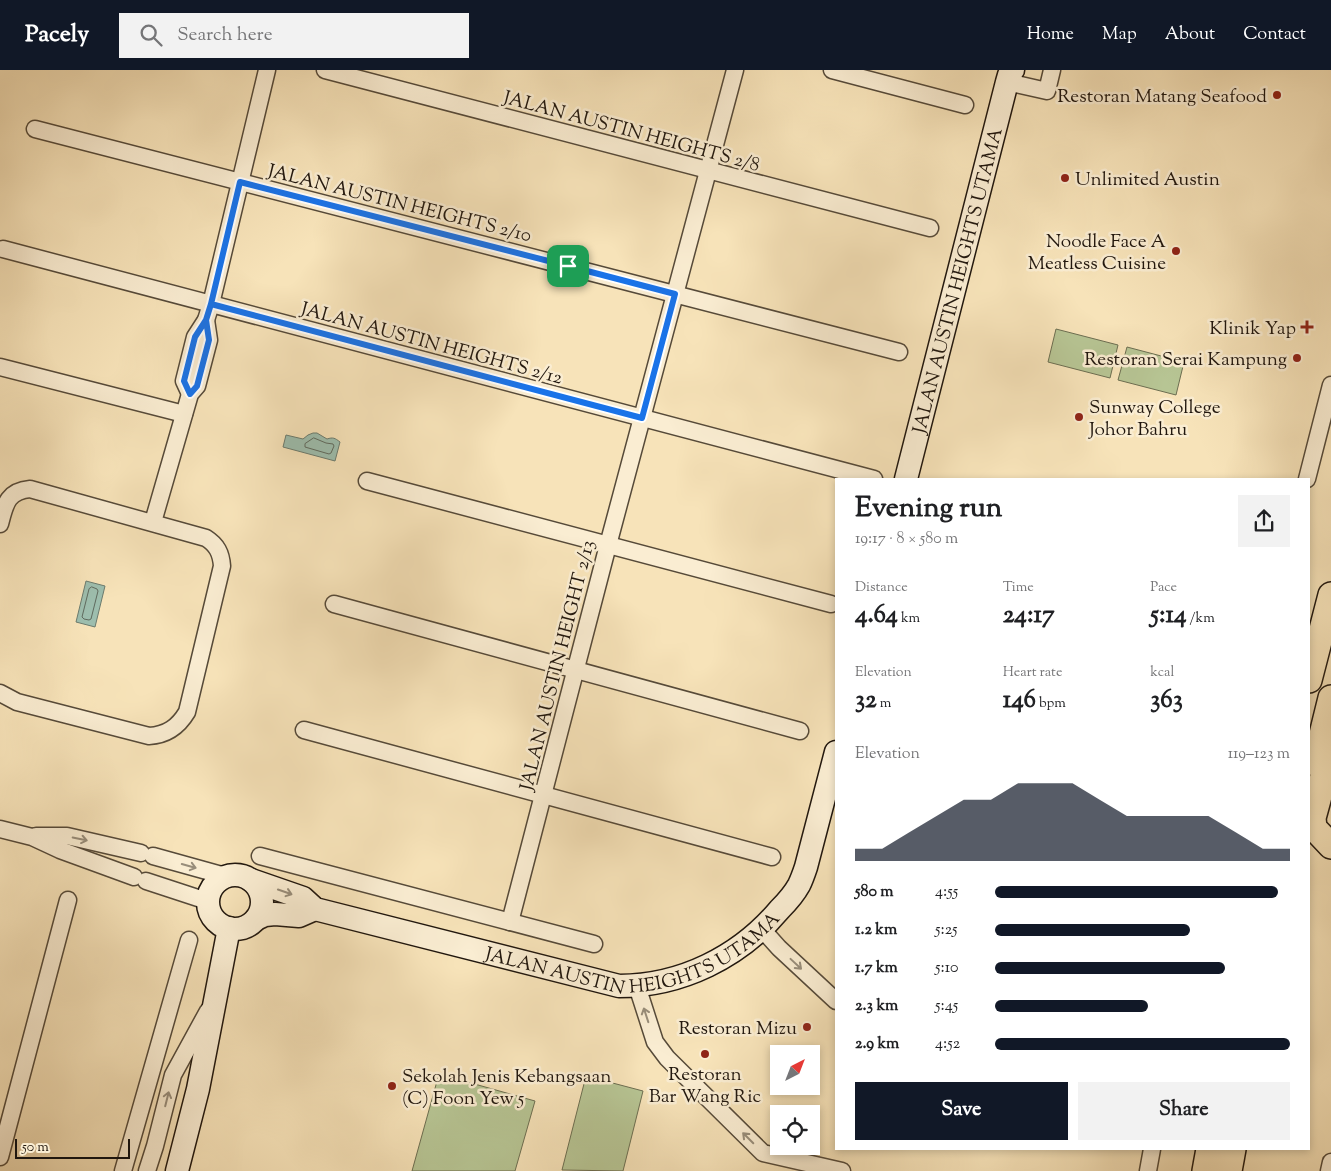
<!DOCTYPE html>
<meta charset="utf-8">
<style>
:root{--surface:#fff;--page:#f2f2f2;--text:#202124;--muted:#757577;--accent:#111827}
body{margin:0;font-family:"Sorts Mill Goudy",serif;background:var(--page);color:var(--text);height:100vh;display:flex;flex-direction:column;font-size:19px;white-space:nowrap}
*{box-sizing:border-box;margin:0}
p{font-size:16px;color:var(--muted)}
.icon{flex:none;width:28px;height:28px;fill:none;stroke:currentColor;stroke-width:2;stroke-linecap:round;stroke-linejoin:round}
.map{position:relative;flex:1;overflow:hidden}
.panel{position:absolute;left:835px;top:408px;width:475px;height:672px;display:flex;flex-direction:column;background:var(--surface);border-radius:0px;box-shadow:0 2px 8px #0003}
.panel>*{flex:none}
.needle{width:32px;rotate:42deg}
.fabs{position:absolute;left:770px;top:975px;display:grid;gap:10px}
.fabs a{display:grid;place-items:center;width:50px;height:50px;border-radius:0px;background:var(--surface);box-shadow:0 2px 8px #0003;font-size:25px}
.scale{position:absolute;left:15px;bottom:12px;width:115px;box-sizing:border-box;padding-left:5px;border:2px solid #21170e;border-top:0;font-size:14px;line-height:18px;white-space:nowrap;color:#21170e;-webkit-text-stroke:4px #faedd2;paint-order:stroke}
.pin{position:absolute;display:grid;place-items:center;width:42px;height:42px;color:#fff;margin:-21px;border-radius:10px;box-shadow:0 2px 8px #0006}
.round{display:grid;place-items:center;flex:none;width:52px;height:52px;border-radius:0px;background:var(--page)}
.head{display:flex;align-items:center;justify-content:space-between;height:85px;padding:0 20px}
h1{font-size:28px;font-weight:800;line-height:38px}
.metrics{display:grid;grid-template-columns:repeat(3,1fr);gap:8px;height:85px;padding:5px 20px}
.metrics div{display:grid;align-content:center}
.metrics b{font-size:25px;font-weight:800}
.metrics small{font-size:14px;font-weight:400}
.metrics p{font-size:14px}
.chart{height:140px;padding:10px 20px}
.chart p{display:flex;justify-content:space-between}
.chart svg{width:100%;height:90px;margin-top:5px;fill:var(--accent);opacity:.7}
.primary-button{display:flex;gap:10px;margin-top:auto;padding:10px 20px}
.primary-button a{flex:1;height:58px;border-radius:0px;background:var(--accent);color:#fff;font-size:20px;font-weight:800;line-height:58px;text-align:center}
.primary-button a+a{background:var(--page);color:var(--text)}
ul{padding:0 20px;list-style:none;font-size:16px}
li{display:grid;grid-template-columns:80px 60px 1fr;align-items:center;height:38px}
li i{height:12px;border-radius:6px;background:var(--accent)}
header{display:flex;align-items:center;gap:30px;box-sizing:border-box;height:70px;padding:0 25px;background:var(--accent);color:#fff}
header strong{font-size:24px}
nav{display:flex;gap:28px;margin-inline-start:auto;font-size:18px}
.search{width:350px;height:45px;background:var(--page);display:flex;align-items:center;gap:12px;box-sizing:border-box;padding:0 18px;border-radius:0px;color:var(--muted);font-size:19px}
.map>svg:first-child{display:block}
</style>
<header>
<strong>Pacely</strong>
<div class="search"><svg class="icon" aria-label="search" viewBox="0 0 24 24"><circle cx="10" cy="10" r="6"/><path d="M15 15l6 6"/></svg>Search here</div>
<nav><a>Home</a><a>Map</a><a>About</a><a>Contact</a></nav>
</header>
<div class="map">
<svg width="1331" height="1101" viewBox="0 0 1331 1101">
<rect width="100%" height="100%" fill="#f7e3b9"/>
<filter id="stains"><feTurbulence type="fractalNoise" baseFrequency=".004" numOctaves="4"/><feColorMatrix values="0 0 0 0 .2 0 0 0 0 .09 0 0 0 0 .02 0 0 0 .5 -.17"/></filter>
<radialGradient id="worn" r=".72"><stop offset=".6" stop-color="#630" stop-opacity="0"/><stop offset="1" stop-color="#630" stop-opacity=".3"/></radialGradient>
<g fill="#b7c594" stroke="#6c6e51">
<path d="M1056 259 1118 275 1110 308 1048 292Z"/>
<path d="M1127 277 1184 292 1176 325 1118 310Z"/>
<path d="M439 1004 535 1031 515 1101H412Z"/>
<path d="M586 1006 643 1021 623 1101 562 1100Z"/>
</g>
<g fill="#9dbeae" stroke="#6b7b6e">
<path d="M313 363H317L327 369C333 367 335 368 340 372L335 391 283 377 286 365 303 369 308 365Z"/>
<path d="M86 511 105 516 95 557 76 552Z"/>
</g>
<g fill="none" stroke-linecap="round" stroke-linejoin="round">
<g stroke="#5f6a5e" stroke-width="1">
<path d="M314 368 326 373 333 374 334 376 331 383 329 384 305 377V374Z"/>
<path d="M92 517 97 519 98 521 91 549 89 550 84 549 82 547 89 519Z"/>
</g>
<g stroke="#564a39" stroke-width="19">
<g id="street">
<path d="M325 0 930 158"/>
<path d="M832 0 965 35"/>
<path d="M1007 12 1047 21 1052 0"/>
<path d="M35 59 899 282"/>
<path d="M3 179 874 409"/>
<path d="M0 297 184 344"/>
<path d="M190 324 184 311 195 267 206 250 211 234 267 0"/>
<path d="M1307 409 1331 315"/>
<path d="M367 411 831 534"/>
<path d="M153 452 190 324 197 316 209 270 206 250"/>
<path d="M0 454C5 435 7 421 30 419L206 468C217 475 221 483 222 496L187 642C178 657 167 665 149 666L17 632 0 623"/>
<path d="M334 534 800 661"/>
<path d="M304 660 772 787"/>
<path d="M0 759 32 767 60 780 134 807"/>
<path d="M36 766H67L141 783"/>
<path d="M153 786 225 806"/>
<path d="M260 786 594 874"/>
<path d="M146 811 207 831"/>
<path d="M510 852 608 475 735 0"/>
<path d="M762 859 779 878 836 931"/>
<path d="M637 916 655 972 667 988 763 1083 842 1101"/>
<path d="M0 1087 68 830"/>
<path d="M123 1101 189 870"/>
<path d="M147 1101 155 1076 173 1005 208 941"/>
<path d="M1148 1101 1152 1079"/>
<path d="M1329 1101 1331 1092"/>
</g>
</g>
<g stroke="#21170e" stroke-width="25">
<g id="secondary">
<path id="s1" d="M906 409 1007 12 1009 5 1013 0"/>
<circle cx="235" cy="832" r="27"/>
<path id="s2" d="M251 810 303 828 315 839 619 916C681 916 740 887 780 839 787 832 794 824 799 815 802 809 804 803 806 797L836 682"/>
<path d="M256 849 265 845 275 844 299 846 315 839"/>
<path d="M177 1101 198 1019 229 858"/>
</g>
</g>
<g stroke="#21170e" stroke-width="28">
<g id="primary">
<path d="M1309 610 1331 525"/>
<path d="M1318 677 1326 690 1319 726 1313 748 1314 758 1331 776"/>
<path d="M1315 693 1331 628"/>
<path d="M1205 1101 1209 1079"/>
<path d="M1229 1101 1233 1079"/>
</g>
</g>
<use href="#street" stroke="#faedd2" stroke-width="16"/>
<use href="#secondary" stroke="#faedd2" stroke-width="22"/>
<use href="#primary" stroke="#f7e3b9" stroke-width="25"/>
</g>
<defs><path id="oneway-shaft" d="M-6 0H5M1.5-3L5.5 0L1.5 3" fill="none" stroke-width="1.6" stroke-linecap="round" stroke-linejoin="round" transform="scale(1.25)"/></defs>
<g stroke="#988d7a">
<use href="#oneway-shaft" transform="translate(80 769) rotate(12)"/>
<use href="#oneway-shaft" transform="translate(189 796) rotate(16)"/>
<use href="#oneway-shaft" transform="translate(285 822) rotate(19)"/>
<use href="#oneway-shaft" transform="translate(796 894) rotate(43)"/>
<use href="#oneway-shaft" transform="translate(646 945) rotate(-108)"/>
<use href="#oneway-shaft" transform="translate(167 1029) rotate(-76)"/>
<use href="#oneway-shaft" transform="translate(748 1068) rotate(-135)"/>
</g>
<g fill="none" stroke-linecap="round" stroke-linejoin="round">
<g stroke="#fff" stroke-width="10">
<path id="route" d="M568 196 240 112 211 234 206 250 195 267 184 311 190 324 197 316 209 270 206 250 211 234 642 348 675 224 568 196"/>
</g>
<use href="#route" stroke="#1a73e8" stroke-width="6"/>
</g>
<g fill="#8f2418" stroke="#faedd2" stroke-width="2">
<circle cx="1277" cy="25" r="5"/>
<circle cx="1065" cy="108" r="5"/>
<circle cx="1176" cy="181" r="5"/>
<path d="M1304.5 249.5h5v5h5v5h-5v5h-5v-5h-5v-5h5z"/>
<circle cx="1297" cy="288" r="5"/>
<circle cx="1079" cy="347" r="5"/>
<circle cx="807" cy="957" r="5"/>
<circle cx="705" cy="984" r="5"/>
<circle cx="392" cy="1016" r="5"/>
</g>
<g text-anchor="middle" stroke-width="5" stroke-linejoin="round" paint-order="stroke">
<g font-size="19" fill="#21170e" stroke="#faedd2" text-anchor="end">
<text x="1267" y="32">Restoran Matang Seafood</text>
<text x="1075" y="115" text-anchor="start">Unlimited Austin</text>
<text x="1166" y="177">Noodle Face A<tspan x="1166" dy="22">Meatless Cuisine</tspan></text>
<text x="1296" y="264">Klinik Yap</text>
<text x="1287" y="295">Restoran Serai Kampung</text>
<text x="1089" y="343" text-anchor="start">Sunway College<tspan x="1089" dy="22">Johor Bahru</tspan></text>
<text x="797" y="964">Restoran Mizu</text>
<text x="705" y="1010" text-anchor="middle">Restoran<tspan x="705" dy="22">Bar Wang Ric</tspan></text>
<text x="402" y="1012" text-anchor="start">Sekolah Jenis Kebangsaan<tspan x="402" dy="22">(C) Foon Yew 5</tspan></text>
</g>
<g font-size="19" fill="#21170e" stroke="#faedd2">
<text transform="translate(632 60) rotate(15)" y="7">JALAN AUSTIN HEIGHTS 2/8</text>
<text transform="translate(400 132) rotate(14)" y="7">JALAN AUSTIN HEIGHTS 2/10</text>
<text dy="7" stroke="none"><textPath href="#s1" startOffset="205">JALAN AUSTIN HEIGHTS UTAMA</textPath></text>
<text transform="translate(432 272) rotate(15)" y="7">JALAN AUSTIN HEIGHTS 2/12</text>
<text transform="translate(556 595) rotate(-76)" y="7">JALAN AUSTIN HEIGHT 2/13</text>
<text dy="7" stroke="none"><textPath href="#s2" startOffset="405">JALAN AUSTIN HEIGHTS UTAMA</textPath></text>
</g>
</g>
<rect width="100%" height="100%" filter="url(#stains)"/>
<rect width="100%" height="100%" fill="url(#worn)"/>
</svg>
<div class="fabs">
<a><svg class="needle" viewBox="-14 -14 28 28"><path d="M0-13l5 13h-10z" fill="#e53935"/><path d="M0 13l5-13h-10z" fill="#757577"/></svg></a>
<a><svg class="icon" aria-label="locate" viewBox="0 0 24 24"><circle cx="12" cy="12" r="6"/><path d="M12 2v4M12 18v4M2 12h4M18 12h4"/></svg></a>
</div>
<div class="scale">50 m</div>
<div class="pin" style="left:568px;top:196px;background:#1e9e55"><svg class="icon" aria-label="arrive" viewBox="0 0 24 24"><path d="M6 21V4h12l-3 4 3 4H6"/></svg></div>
<section class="panel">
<div class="head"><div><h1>Evening run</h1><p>19:17 · 8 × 580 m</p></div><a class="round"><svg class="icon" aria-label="share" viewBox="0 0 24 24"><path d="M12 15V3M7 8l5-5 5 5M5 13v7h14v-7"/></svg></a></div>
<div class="metrics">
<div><p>Distance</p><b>4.64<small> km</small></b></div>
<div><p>Time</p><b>24:17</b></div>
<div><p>Pace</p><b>5:14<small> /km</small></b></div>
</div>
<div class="metrics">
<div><p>Elevation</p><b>32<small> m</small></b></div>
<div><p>Heart rate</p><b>146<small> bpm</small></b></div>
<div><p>kcal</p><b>363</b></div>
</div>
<div class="chart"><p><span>Elevation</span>119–123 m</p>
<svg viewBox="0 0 160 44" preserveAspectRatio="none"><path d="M0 44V38L10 38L20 30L30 22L40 14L50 14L60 6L70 6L80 6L90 14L100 22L110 22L120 22L130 22L140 30L150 38L160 38V44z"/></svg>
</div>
<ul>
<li><b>580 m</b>4:55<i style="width:96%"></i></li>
<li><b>1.2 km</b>5:25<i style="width:66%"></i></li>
<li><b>1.7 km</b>5:10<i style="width:78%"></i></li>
<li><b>2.3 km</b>5:45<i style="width:52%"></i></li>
<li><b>2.9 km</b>4:52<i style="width:100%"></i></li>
</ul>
<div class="primary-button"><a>Save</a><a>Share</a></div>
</section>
</div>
